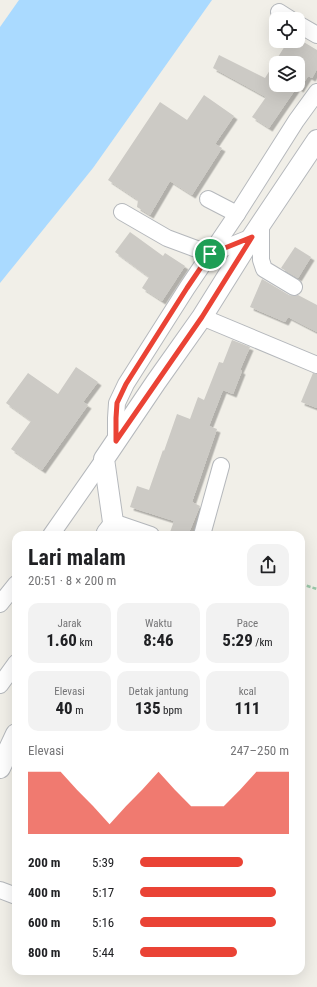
<!DOCTYPE html>
<html lang="id">
<meta charset="utf-8">
<style>
:root{--surface:#fff;--page:#f2f2f2;--text:#202124;--muted:#757577;--accent:#ea4335}
body{margin:0;font-family:"Roboto Condensed",sans-serif;background:var(--page);color:var(--text);height:100vh;display:flex;flex-direction:column;font-size:15px;white-space:nowrap}
*{box-sizing:border-box;margin:0}
p{font-size:13px;color:var(--muted)}
.icon{flex:none;width:22px;height:22px;fill:none;stroke:currentColor;stroke-width:2;stroke-linecap:round;stroke-linejoin:round}
.map{position:relative;flex:1;overflow:hidden}
.side{position:absolute;left:12px;top:531px;width:293px;height:444px;display:flex;flex-direction:column;background:var(--surface);border-radius:12px;box-shadow:0 4px 16px #0002}
.side>*{flex:none}
.controls{position:absolute;left:269px;top:12px;display:grid;gap:8px}
.controls a{display:grid;place-items:center;width:36px;height:36px;border-radius:8px;background:var(--surface);box-shadow:0 4px 16px #0002;font-size:20px}
.pin{position:absolute;display:grid;place-items:center;width:34px;height:34px;color:#fff;margin:-17px;border:2px solid #fff;border-radius:50%;box-shadow:0 1px 4px #0007}
.round{display:grid;place-items:center;flex:none;width:42px;height:42px;border-radius:12px;background:var(--page)}
.summary{display:flex;align-items:center;justify-content:space-between;height:68px;padding:0 16px}
h1{font-size:22px;font-weight:700;line-height:30px}
.figures{display:grid;grid-template-columns:repeat(3,1fr);gap:6px;height:68px;padding:4px 16px}
.figures div{display:grid;align-content:center;border-radius:10px;background:var(--page);text-align:center}
.figures b{font-size:17px;font-weight:700}
.figures small{font-size:11px;font-weight:400}
.figures p{font-size:11px}
.chart{height:112px;padding:8px 16px}
.chart p{display:flex;justify-content:space-between}
.chart svg{width:100%;height:72px;margin-top:4px;fill:var(--accent);opacity:.7}
ul{padding:0 16px;list-style:none;font-size:13px}
li{display:grid;grid-template-columns:64px 48px 1fr;align-items:center;height:30px}
li i{height:10px;border-radius:5px;background:var(--accent)}
.map>svg:first-child{display:block}
</style>
<div class="map">
<svg width="317" height="987" viewBox="0 0 317 987">
<defs>
<filter id="shadow"><feDropShadow dx="3.5" dy="3.5" stdDeviation="0" flood-color="#0004"/></filter>
</defs>
<rect width="100%" height="100%" fill="#f1efe8"/>
<path fill="#aadaff" d="M19 0H212L93 168 0 283V27Z"/>
<g fill="#cccac5" fill-rule="evenodd" filter="url(#shadow)">
<path d="M288 41H302L317 50V69L312 78 308 76 300 89 297 87 269 128 252 117 266 97 213 68 219 55 265 78ZM276 63H298V85H276Z"/>
<path d="M204 95 234 116 215 144 222 148 192 195 170 181 150 215 137 207 138 200 108 180 160 102 187 120Z"/>
<path d="M130 232 163 256 165 253 185 266 162 301 142 288 149 277 115 252Z"/>
<path d="M295 247 311 257 298 278 281 268Z"/>
<path d="M262 279 289 295 293 296 298 295 317 305V332L288 317 285 322 250 307Z"/>
<path d="M232 340 250 347 240 370 242 371 233 394 223 390 209 426 217 429 192 502 200 506 188 535H169L174 521 130 507 137 486 149 490 163 450 164 451 177 414 190 419 198 397 204 400 219 362 223 363Z"/>
<path d="M76 367 98 382 83 402 88 405 42 470 11 449 31 421 6 403 28 373 58 394Z"/>
<path d="M313 373 317 374V408L301 402Z"/>
</g>
<g fill="none" stroke-linecap="round" stroke-linejoin="round">
<g stroke="#b5b8bc" stroke-width="18">
<g id="minor">
<path d="M279 12 290 19"/>
<path d="M298 24 317 35"/>
<path d="M208 199 237 214"/>
<path d="M122 212 167 238 210 254 252 237"/>
<path d="M261 223V260L264 269 294 287"/>
<path d="M202 317 317 365"/>
<path d="M116 441V418L117 403 126 384 187 288 237 214 296 121 317 92"/>
<path d="M105 532 113 522 151 535"/>
<path d="M51 535 104 459"/>
<path d="M202 535 221 466"/>
<path d="M0 604 16 584"/>
<path d="M0 685 16 663"/>
<path d="M0 890 16 896"/>
</g>
</g>
<g stroke="#b5b8bc" stroke-width="22">
<g id="tertiary">
<path d="M111 535 113 522 104 459 156 382 202 317 252 237 317 140"/>
<path d="M0 768 16 734"/>
</g>
</g>
<path stroke="#9cc7a9" stroke-width="2.5" stroke-dasharray="4 2" stroke-linecap="butt" d="M301 584 317 589"/>
<use href="#minor" stroke="#fff" stroke-width="16"/>
<use href="#tertiary" stroke="#fff" stroke-width="20"/>
</g>
<g fill="none" stroke-linecap="round" stroke-linejoin="round">
<g stroke="#fff" stroke-width="8">
<path id="route" d="M252 237 202 317 116 441V418L117 403 126 384 187 288 210 254Z"/>
</g>
<use href="#route" stroke="#ea4335" stroke-width="5"/>
</g>
</svg>
<div class="controls">
<a><svg class="icon" aria-label="locate" viewBox="0 0 24 24"><circle cx="12" cy="12" r="6"/><path d="M12 2v4M12 18v4M2 12h4M18 12h4"/></svg></a>
<a><svg class="icon" aria-label="layers" viewBox="0 0 24 24"><path d="M12 4l9 5-9 5-9-5zM3 14l9 5 9-5"/></svg></a>
</div>
<div class="pin" style="left:210px;top:254px;background:#1e9e55"><svg class="icon" aria-label="arrive" viewBox="0 0 24 24"><path d="M6 21V4h12l-3 4 3 4H6"/></svg></div>
<section class="side">
<div class="summary"><div><h1>Lari malam</h1><p>20:51 · 8 × 200 m</p></div><a class="round"><svg class="icon" aria-label="share" viewBox="0 0 24 24"><path d="M12 15V3M7 8l5-5 5 5M5 13v7h14v-7"/></svg></a></div>
<div class="figures">
<div><p>Jarak</p><b>1.60<small> km</small></b></div>
<div><p>Waktu</p><b>8:46</b></div>
<div><p>Pace</p><b>5:29<small> /km</small></b></div>
</div>
<div class="figures">
<div><p>Elevasi</p><b>40<small> m</small></b></div>
<div><p>Detak jantung</p><b>135<small> bpm</small></b></div>
<div><p>kcal</p><b>111</b></div>
</div>
<div class="chart"><p><span>Elevasi</span>247–250 m</p>
<svg viewBox="0 0 160 44" preserveAspectRatio="none"><path d="M0 44V6L10 6L20 6L30 17L40 27L50 38L60 27L70 17L80 6L90 17L100 27L110 27L120 27L130 17L140 6L150 6L160 6V44z"/></svg>
</div>
<ul>
<li><b>200 m</b>5:39<i style="width:69%"></i></li>
<li><b>400 m</b>5:17<i style="width:91%"></i></li>
<li><b>600 m</b>5:16<i style="width:91%"></i></li>
<li><b>800 m</b>5:44<i style="width:65%"></i></li>
</ul>
</section>
</div>
